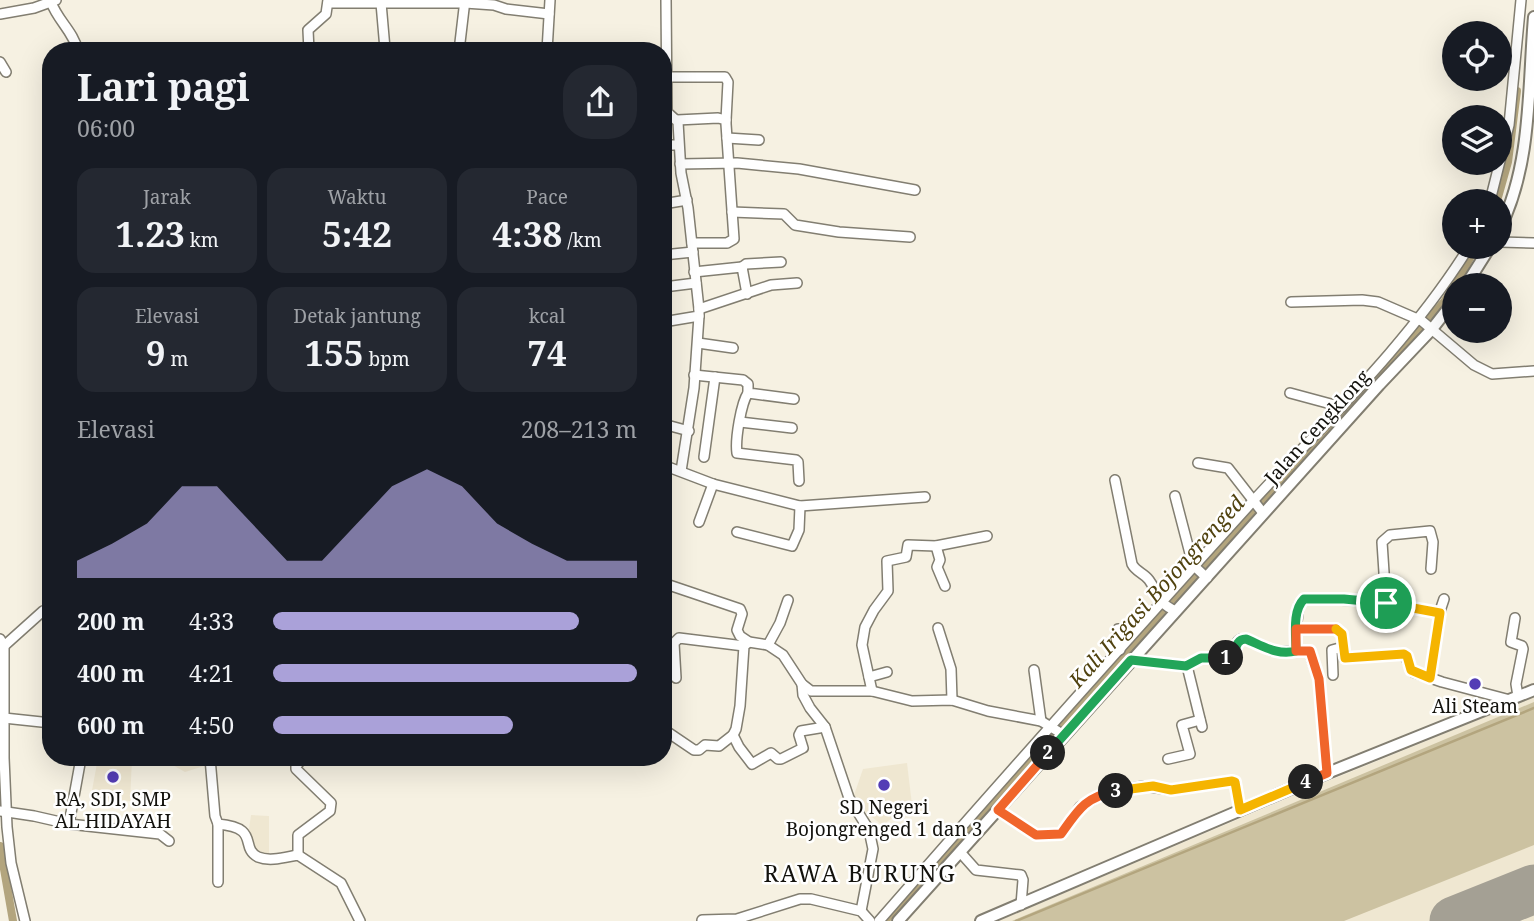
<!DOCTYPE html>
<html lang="id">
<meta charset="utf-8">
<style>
:root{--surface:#171b24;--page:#242831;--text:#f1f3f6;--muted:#9ea1a6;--accent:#aaa1d9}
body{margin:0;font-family:"Noto Serif",serif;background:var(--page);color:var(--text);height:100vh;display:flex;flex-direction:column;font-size:26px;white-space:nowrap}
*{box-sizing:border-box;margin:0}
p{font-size:23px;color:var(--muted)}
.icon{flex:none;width:38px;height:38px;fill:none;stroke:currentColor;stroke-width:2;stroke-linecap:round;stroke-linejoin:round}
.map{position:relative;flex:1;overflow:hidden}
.side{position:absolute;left:42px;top:42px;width:630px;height:724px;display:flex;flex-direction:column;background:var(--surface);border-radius:28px;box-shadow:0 7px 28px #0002}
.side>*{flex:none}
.controls{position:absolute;left:1442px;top:21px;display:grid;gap:14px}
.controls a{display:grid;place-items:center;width:70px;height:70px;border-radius:50%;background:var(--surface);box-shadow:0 7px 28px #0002;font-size:35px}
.pin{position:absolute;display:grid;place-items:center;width:60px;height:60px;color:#fff;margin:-30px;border:4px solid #fff;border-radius:50%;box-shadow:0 2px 7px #0007}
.km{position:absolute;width:35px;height:35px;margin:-18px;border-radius:50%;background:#222;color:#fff;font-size:19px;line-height:35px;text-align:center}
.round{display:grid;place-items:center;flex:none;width:74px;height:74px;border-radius:28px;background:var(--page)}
.head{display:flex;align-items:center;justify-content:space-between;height:119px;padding:0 35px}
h1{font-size:38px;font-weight:700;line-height:52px}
.stats{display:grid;grid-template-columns:repeat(3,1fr);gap:10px;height:119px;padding:7px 35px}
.stats div{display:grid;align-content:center;border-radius:18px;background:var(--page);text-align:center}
.stats b{font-size:35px;font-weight:700}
.stats small{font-size:19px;font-weight:400}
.stats p{font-size:19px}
.chart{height:196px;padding:14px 35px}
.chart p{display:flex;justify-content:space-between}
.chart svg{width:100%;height:126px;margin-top:7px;fill:var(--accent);opacity:.7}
ul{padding:0 35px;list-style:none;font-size:23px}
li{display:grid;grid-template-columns:112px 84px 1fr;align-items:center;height:52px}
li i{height:18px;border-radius:9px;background:var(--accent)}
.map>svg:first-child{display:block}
</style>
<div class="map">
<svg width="1534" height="921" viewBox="0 0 1534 921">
<rect width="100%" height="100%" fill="#f6f1e2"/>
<g fill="#efe7d1">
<path d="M1534 697V921H998L1326 782Z"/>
<path d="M98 758 132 759 130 801 91 796Z"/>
<path d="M153 758H208L210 764 185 772 162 759 159 762Z"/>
<path d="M907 763 912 805 882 825 852 801 863 769Z"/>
<path d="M251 815 269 816V855L255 853 248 836Z"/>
</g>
<path fill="#ccc2a1" d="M1534 702V845L1344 921H1012Z"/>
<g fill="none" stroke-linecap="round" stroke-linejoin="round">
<path stroke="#b3a57e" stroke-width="2.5" d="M1016 921 1534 708"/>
<g stroke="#b3a57e" stroke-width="8">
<path d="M1497 201 1508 162 1517 91"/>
<path d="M1455 285 1476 247"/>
<path d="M0 846 13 921"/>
<path d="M885 921 1444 302 1454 286"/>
</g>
<path stroke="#a4a094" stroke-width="49" d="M1454 921 1534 889"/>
<g stroke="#827e71" stroke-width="12">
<g id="minor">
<path d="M51 2C58 21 73 31 78 51"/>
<path d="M328 3H465L494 5 506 9 549 14"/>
<path d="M381 3 385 49 498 50"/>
<path d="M0 14 34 8 56 0"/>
<path d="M309 51 308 30 326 14 328 0"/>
<path d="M459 51 465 0"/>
<path d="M547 51 550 0"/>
<path d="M0 62 6 72"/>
<path d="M667 77H725L728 82 726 120"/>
<path d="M677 120 718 118 726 120V124L734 239 727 243H692"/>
<path d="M727 138 759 140"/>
<path d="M663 145H678"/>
<path d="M680 164 737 163 799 169 915 190"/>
<path d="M1490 201 1509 125 1521 0"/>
<path d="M663 204 687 200"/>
<path d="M732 212 784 214 795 225 839 232 910 237"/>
<path d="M1500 242 1534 243"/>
<path d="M663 255 693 252"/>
<path d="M742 267 746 264 781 262"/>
<path d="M694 272 742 267 747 294"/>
<path d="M664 287 696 283"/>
<path d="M1291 302 1362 300 1378 302 1422 321 1474 365 1492 374 1534 371"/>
<path d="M699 309 771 285 797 283"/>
<path d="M663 322 699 316V309L688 208 681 173 678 122 667 112 666 0"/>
<path d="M698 343 733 348"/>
<path d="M694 375 743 380 748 384V393L794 399"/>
<path d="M748 393C741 403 735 440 737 453L796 460 798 462 799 481"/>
<path d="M1290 393 1342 407"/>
<path d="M740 422 792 428"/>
<path d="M663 424 689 431"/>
<path d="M704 457 715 377"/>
<path d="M1198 463 1228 468 1263 513"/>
<path d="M663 465 713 484 800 506 925 497"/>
<path d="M681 471 694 388 699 316"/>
<path d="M1115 480 1132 564C1136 572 1144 573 1149 580 1160 595 1157 603 1176 611"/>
<path d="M1175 496 1193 565 1207 578"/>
<path d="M699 522 713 484"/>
<path d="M737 532 792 546 799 530 800 506"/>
<path d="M936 546 940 560 937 567 945 586"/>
<path d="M663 583 740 609 742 614 737 630 740 636 749 642 768 645 783 655 802 684 811 691H872L912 701 952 700 988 711 1041 721 1064 735"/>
<path d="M1386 603 1382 542 1390 535 1430 531 1433 542 1431 569"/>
<path d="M1440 613 1379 601 1304 599 1299 605 1296 629H1336L1342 634 1344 658 1404 654 1413 672 1442 682 1510 700"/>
<path d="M1515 618 1511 642 1522 646 1523 649 1516 684 1518 696"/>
<path d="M938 628 951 669 952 700"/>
<path d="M1118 629 1116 641 1120 650"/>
<path d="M1296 629V651"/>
<path d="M0 639 4 646V758L7 827 11 863 25 921"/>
<path d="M768 645 780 623 788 600"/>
<path d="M4 646 43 611 51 619"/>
<path d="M1131 660 1187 666 1201 658H1229L1234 655 1238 641 1241 639H1246L1273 651H1309L1319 679 1327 773"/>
<path d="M1187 666 1202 727"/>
<path d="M1034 670 1041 721"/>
<path d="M1333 675 1332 650 1343 647"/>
<path d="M869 677 887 672"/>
<path d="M676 678 674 643 679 638 744 646"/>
<path d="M1430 678 1441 608 1444 599"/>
<path d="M802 684 803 695 810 708 825 727 849 798 869 830 873 849 861 911"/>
<path d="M872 691 862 645 865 627 874 610 888 591 887 561 906 557 908 545 936 546 987 536"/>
<path d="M4 718 51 723"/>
<path d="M663 729 694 750H699L705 745 719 746 733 735 736 729 740 706 744 646 749 642"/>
<path d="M733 735 739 747 752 764 771 753 778 759H781L803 748 799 735 801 731 825 727"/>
<path d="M210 758 215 816 218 824C261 828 239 847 258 857 270 862 286 857 298 855L341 883 360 921"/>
<path d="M1168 759 1190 754 1182 725 1200 720"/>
<path d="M997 810 1036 835 1061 834 1080 807 1102 794 1144 786 1171 790 1232 781 1235 782 1240 810"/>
<path d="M0 811 34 816 69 824 160 834 169 841"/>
<path d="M69 824 81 758"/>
<path d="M218 824V882"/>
<path d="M960 852 976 870 1021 875 1023 880 1021 905"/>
<path d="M298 855V835L330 811 331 803 296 769V766L303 758"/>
<path d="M702 920 737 919 800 899H811L861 911 870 921"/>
<path d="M879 921C1002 780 1127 640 1253 501 1328 420 1411 340 1469 247"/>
</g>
</g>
<g stroke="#827e71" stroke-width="14">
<g id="major">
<path d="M1500 228C1532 164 1528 87 1534 17"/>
<path d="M1466 285 1490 247"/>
<path d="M898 921 1379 385 1432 329 1454 301"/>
<path d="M981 921 1330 772 1534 690"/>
</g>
</g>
<use href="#minor" stroke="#fff" stroke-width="9"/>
<use href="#major" stroke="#fff" stroke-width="10"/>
</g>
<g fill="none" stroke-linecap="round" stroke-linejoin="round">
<g stroke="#fff" stroke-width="14">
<path id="split-1" d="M1226 658 1234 655C1236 647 1237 639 1246 639 1263 646 1278 656 1296 651 1296 635 1292 611 1304 599H1344L1386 603"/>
</g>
<g stroke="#fff" stroke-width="14">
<path id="split-2" d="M1048 753 1131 660 1186 666 1201 658H1226"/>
</g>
<g stroke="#fff" stroke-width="14">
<path id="split-3" d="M1048 753 998 810 1036 835 1061 834C1078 810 1085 797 1116 791"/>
</g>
<g stroke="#fff" stroke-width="14">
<path id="split-4" d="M1116 791 1153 786 1171 790 1232 781 1235 782 1240 810 1306 782"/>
</g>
<g stroke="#fff" stroke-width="14">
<path id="split-5" d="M1306 782 1327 773 1319 679 1310 651H1296V629H1336"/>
</g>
<g stroke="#fff" stroke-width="14">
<path id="split-6" d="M1336 629 1342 634 1345 658 1404 654 1407 656 1411 670 1430 678 1440 613 1386 603"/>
</g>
<use href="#split-1" stroke="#22a559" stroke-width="9"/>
<use href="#split-2" stroke="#22a559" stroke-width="9"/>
<use href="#split-3" stroke="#f0652b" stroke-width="9"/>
<use href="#split-4" stroke="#f5b400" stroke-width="9"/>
<use href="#split-5" stroke="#f0652b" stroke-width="9"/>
<use href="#split-6" stroke="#f5b400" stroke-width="9"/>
</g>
<g fill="#543db5" stroke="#fff" stroke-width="2.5">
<circle cx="1475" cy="684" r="7"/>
<circle cx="113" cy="777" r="7"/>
<circle cx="884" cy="785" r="7"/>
</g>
<g text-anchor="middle" stroke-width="5" stroke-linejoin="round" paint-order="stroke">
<g font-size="19" fill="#13120d" stroke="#fff">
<text transform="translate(1317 427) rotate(-48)" y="7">Jalan Cengklong</text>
</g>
<g font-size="19" fill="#13120d" stroke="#fff">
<text x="1475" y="713">Ali Steam</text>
<text x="113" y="806">RA, SDI, SMP<tspan x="113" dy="22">AL HIDAYAH</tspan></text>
<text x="884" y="814">SD Negeri<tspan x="884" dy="22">Bojongrenged 1 dan 3</tspan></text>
</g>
<g font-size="21" font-style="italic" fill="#50420f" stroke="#fff">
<text transform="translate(1157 592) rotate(-48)" y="7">Kali Irigasi Bojongrenged</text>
</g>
<g font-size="23" letter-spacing="2" fill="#13120d" stroke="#fff">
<text x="860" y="882">RAWA BURUNG</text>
</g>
</g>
</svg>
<div class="controls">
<a><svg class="icon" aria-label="locate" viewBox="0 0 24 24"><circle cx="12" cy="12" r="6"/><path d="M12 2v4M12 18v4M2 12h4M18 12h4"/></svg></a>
<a><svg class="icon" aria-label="layers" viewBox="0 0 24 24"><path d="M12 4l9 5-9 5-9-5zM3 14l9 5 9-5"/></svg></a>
<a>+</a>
<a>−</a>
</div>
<div class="pin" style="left:1386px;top:603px;background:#1e9e55"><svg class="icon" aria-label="arrive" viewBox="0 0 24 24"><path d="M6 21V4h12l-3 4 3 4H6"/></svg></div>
<b class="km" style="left:1226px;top:658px">1</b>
<b class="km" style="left:1048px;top:753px">2</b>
<b class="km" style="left:1116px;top:791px">3</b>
<b class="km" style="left:1306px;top:782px">4</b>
<section class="side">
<div class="head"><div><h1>Lari pagi</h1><p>06:00</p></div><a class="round"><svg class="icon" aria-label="share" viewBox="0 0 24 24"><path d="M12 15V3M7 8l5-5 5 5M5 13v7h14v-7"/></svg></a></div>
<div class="stats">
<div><p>Jarak</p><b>1.23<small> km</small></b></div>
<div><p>Waktu</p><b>5:42</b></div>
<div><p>Pace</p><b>4:38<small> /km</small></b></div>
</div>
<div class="stats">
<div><p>Elevasi</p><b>9<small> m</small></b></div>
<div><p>Detak jantung</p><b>155<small> bpm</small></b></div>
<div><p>kcal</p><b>74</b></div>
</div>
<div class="chart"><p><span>Elevasi</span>208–213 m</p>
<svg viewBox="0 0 160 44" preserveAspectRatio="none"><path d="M0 44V38L10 32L20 25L30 12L40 12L50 25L60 38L70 38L80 25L90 12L100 6L110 12L120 25L130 32L140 38L150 38L160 38V44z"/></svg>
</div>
<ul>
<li><b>200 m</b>4:33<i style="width:84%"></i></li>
<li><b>400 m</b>4:21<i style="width:100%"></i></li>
<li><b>600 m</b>4:50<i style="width:66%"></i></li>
</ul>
</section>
</div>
